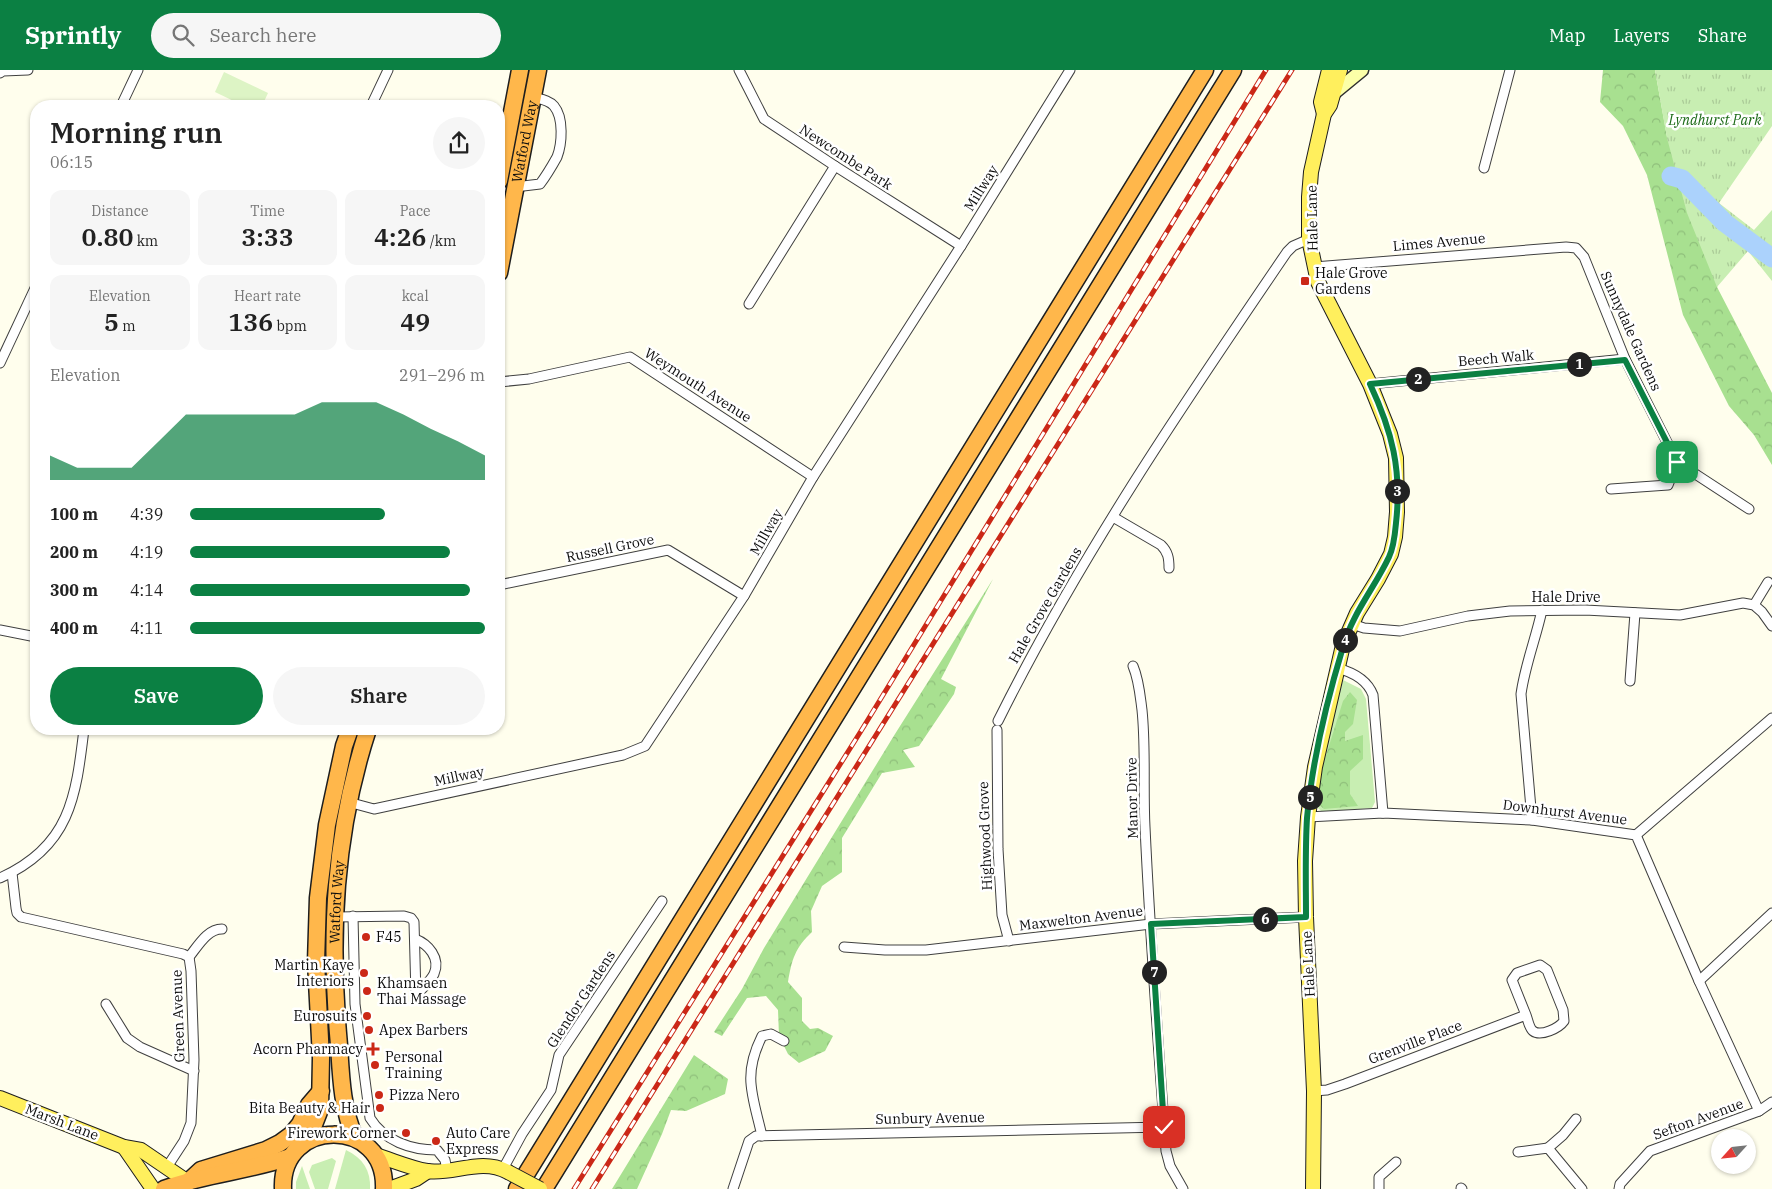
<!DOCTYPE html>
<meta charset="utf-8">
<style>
:root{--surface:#fff;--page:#f6f6f6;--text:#222;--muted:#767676;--accent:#0b8043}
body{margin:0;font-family:"IBM Plex Serif",serif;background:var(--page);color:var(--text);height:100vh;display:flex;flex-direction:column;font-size:19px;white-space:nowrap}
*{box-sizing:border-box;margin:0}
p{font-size:16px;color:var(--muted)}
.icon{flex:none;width:28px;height:28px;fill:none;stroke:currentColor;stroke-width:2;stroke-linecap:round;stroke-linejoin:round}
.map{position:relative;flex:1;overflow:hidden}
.drawer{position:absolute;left:30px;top:30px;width:475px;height:635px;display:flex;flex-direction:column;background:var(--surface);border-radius:20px;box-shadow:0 1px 4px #0004}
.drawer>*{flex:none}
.needle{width:32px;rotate:243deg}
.fabs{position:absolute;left:1711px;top:1059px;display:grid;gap:10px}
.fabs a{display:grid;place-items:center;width:45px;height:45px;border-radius:50%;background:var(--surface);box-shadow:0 1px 4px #0004;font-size:25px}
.pin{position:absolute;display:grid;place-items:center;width:42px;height:42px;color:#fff;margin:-21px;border-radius:10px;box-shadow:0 2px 8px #0006}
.km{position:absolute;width:25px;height:25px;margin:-12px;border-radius:50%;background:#222;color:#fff;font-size:14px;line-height:25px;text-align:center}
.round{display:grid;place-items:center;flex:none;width:52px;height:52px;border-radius:26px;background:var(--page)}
.summary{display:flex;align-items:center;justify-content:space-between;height:85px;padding:0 20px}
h1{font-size:28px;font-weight:600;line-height:38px}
.stats{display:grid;grid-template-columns:repeat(3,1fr);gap:8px;height:85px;padding:5px 20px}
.stats div{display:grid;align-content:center;border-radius:12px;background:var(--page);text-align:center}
.stats b{font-size:25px;font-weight:600}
.stats small{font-size:14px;font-weight:400}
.stats p{font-size:14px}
.chart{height:140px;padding:10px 20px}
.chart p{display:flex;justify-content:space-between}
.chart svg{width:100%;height:90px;margin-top:5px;fill:var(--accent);opacity:.7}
.primary-button{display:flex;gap:10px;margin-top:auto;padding:10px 20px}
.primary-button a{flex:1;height:58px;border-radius:30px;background:var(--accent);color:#fff;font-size:20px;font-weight:600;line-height:58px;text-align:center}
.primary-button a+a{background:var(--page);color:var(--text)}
ul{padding:0 20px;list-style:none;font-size:16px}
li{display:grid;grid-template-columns:80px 60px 1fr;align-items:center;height:38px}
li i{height:12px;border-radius:6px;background:var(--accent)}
header{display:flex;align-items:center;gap:30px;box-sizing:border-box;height:70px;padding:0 25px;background:var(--accent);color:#fff}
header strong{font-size:24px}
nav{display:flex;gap:28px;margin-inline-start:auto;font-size:18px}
.search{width:350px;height:45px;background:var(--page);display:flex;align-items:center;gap:12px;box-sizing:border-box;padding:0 18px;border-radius:28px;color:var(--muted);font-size:19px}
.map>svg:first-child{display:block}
</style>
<header>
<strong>Sprintly</strong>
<div class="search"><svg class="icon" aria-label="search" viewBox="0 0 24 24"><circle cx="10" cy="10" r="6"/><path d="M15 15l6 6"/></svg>Search here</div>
<nav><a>Map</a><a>Layers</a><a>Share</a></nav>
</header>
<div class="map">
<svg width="1772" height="1119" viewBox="0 0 1772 1119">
<defs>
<pattern id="forest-crowns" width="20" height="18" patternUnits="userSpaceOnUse" patternTransform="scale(1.25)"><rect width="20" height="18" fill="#a8e090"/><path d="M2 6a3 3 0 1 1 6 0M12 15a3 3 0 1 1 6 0" fill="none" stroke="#8fbf7b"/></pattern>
<pattern id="park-tufts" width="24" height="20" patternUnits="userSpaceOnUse" patternTransform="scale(1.25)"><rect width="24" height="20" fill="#c8eeb2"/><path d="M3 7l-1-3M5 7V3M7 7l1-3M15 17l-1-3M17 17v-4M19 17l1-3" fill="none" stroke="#abcb98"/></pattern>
</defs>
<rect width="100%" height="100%" fill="#fffeed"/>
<g fill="#c8eeb2">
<path d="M1343 610 1361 619 1366 629 1375 732 1372 738 1322 742 1315 735 1321 693Z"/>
<path d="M346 1080C363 1088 371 1101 370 1119H335Z"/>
<path d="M332 1088 336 1091 328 1119H315L309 1102 312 1095Z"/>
<path d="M302 1096 310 1119H296V1112Z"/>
</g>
<g fill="url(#forest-crowns)">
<path d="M1603 0H1655L1667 67 1741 172 1717 217 1772 323V395L1754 365 1729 336 1683 245 1647 105 1623 56 1600 32Z"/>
<path d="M993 509 941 609 956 617 954 624 919 676 903 680 915 697 882 703 842 768V802L822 816 811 841 812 862C795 878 792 889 788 912L802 928V951L810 959 818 958 833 966 825 981 799 993 788 984 779 966 778 940 766 926 747 928 722 966 714 962 742 919 764 878 895 664Z"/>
<path d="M1350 622 1357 630 1353 654 1345 662V671L1363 665V689L1350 701V724L1358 736 1324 739 1317 733 1323 695 1343 631Z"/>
<path d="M694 985 728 1009 725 1024 686 1041 671 1040 662 1064 637 1119H612Z"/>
</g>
<path fill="url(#park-tufts)" d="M1655 0H1772V56L1719 133 1754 160 1772 140V211L1748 181 1717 217 1687 143 1667 68Z"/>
<path fill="#ddf4c5" d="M224 2 268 23 262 36H244L215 22Z"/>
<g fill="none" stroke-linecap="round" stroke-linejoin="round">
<path stroke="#abd2fc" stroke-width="19" d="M1671 106 1682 109 1725 153 1772 188"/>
<g stroke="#404040" stroke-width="11">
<g id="street">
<path d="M739 0 764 49 835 96 961 176"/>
<path d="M0 3 3 1 28 0"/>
<path d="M121 36 138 0"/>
<path d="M371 36 388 0"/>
<path d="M1484 98 1510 0"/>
<path d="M515 117 540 114C546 106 552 96 557 87 562 74 564 48 554 36 549 30 540 29 533 27"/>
<path d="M1314 197 1566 177 1576 178 1584 187 1625 289 1677 392"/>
<path d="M749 234 835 96"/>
<path d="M0 293 36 216"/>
<path d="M499 312 529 309 630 287 813 407"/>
<path d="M1370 314 1625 289"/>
<path d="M1677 392 1749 439"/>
<path d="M1611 419 1668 415 1677 392"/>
<path d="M1113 447 1161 475C1168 482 1169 488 1169 498"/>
<path d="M499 515 668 480 744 526"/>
<path d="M1754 535 1768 512"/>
<path d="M1352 554 1364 558 1400 561 1468 546 1510 541 1585 540 1680 545 1743 533 1754 535 1762 542 1772 556"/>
<path d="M0 560 36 567"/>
<path d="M1133 596C1139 610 1140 625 1142 640 1146 679 1143 718 1145 757 1150 865 1158 974 1166 1081L1170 1096 1183 1119"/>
<path d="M1337 598C1352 602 1367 609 1373 625L1383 743"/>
<path d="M1630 611 1635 543"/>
<path d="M998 651C1080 486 1184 333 1287 182L1293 176 1309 169"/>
<path d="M997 660 998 779 1002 845 1009 871"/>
<path d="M348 732 374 739 623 685 645 676 744 526 813 407 961 176 1070 0"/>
<path d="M1308 747 1383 743 1532 750 1636 765 1699 911 1759 1041"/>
<path d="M1532 750 1521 624C1525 595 1536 568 1542 540"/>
<path d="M1636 765 1772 648"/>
<path d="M12 803 16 838 17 843 21 847 183 884 189 887 191 901 194 990 191 1053 184 1071 167 1097"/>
<path d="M0 808C70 777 76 727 84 659"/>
<path d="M353 846 355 934 370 1048C384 1071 411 1080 437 1080L445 1090 447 1100"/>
<path d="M335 847 404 846 411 848 414 852 416 926"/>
<path d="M415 869C428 874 441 888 434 904 430 912 421 919 416 926"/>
<path d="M844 877 885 880H926L1151 854 1306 847"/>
<path d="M189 887C198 876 207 859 222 859"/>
<path d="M1699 911 1772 843"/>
<path d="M106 934 127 968 140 977 194 1001"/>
<path d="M1314 1021 1327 1020 1345 1014 1526 945 1512 910 1517 903 1540 895 1547 900 1563 940 1564 951C1559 958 1541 967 1533 961 1529 958 1528 950 1526 945"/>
<path d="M762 1066C753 1026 742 1006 762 966L771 964 784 971"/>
<path d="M1548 1078 1563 1065 1576 1049"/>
<path d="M1518 1082 1548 1078 1582 1119"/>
<path d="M503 1099 522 1064 551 1020 559 985 662 831"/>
<path d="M1461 1118 1462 1119"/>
<path d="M733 1119 749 1071 756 1066 1164 1057"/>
<path d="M1379 1119V1107L1396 1092"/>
<path d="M1619 1119 1620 1114 1650 1081 1759 1041 1772 1032"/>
</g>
</g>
<g stroke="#2f2f2f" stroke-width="15">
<path id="secondary" d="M1334 23 1362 0"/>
</g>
<g stroke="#1e1e1e" stroke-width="16">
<g id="primary">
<path d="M1324 44 1321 32 1329 0"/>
<path d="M0 1028 124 1077 141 1080 188 1112"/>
<path d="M124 1077 153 1119"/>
<path d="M375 1085C392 1090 410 1098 427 1101 453 1105 481 1087 508 1102"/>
<path d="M389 1119 416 1109 428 1101"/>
<path d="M1313 1119 1314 1021 1306 847 1305 791 1308 747 1315 697 1343 575 1357 543 1378 509 1391 484 1395 467 1397 442 1396 388 1390 364 1370 314 1318 212 1309 169V127L1311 102 1324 44 1330 35 1340 0"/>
</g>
</g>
<g stroke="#1e1e1e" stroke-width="19">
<g id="highway">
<path d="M499 111 520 0"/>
<path id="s1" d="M499 203 538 0"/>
<path id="s2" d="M355 1068C342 1039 341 1007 339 975 329 866 334 763 368 659"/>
<path d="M308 1070 320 1039 321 988 316 892 318 828 327 755 344 676 350 659"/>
<path d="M188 1112 201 1100 266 1080 280 1073 291 1065 300 1054 309 1035 321 1021"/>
<path d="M164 1119C205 1104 249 1101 290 1087"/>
<path d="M283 1119C280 1047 387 1046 384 1119"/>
<path d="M517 1119 1205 0"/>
<path d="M544 1119 1233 0"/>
</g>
</g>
<use href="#street" stroke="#fff" stroke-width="9"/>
<use href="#secondary" stroke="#fcffa8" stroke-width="12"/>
<use href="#primary" stroke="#ffef5d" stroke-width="14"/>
<use href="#highway" stroke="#ffb74b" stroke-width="16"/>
<g stroke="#cb2817" stroke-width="5">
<g id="rail">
<path d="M574 1119 861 661 1266 0"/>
<path d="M592 1119 1292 0"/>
</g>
</g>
<use href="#rail" stroke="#fff" stroke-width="3" stroke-dasharray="9" stroke-linecap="butt"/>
<g stroke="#1e1e1e" stroke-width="16" stroke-linecap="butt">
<path id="primary-bridge" d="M508 1102 540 1119"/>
</g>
<use href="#primary-bridge" stroke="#ffef5d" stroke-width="14"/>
</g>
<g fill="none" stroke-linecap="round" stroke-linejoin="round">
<g stroke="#fff" stroke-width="10">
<path id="route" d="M1164 1057 1151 854 1306 847C1306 814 1305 781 1307 748 1312 694 1327 630 1343 577 1352 544 1375 517 1389 487 1394 477 1395 464 1396 453 1402 400 1392 361 1370 314L1625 290 1677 392"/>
</g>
<use href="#route" stroke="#0b8043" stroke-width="6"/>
</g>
<g fill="#cb2817" stroke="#fff" stroke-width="2">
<rect x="1300" y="206" width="10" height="10" rx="2.5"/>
<circle cx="366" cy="867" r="5"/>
<circle cx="364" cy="903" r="5"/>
<circle cx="367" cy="921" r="5"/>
<circle cx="367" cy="946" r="5"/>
<circle cx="369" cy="960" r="5"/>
<path d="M370.5 971.5h5v5h5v5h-5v5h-5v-5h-5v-5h5z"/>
<circle cx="375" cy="995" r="5"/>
<circle cx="379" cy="1025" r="5"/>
<circle cx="380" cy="1038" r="5"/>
<circle cx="406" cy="1063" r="5"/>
<circle cx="436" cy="1071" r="5"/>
</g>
<g text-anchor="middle" stroke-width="5" stroke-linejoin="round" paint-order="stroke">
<g font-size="14" font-style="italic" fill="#1c6b17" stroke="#fff">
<text x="1715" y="55">Lyndhurst Park</text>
</g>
<g font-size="14" fill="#0d0d0d" stroke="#fff">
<text dy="5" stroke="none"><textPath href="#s1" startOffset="134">Watford Way</textPath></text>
<text transform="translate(846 87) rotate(33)" y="5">Newcombe Park</text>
<text transform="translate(981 118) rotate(-58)" y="5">Millway</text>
<text transform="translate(1312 148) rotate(-91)" y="5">Hale Lane</text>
<text transform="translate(1439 172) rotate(-5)" y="5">Limes Avenue</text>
<text transform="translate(1631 261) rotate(66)" y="5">Sunnydale Gardens</text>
<text transform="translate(1496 288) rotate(-5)" y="5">Beech Walk</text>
<text transform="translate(698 315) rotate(33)" y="5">Weymouth Avenue</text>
<text transform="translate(766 462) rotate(-60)" y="5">Millway</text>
<text transform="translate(610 478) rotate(-12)" y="5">Russell Grove</text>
<text x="1566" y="532">Hale Drive</text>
<text transform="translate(1045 535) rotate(-60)" y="5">Hale Grove Gardens</text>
<text transform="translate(459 706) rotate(-12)" y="5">Millway</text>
<text transform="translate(1132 728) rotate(-91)" y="5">Manor Drive</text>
<text transform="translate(1565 742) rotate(7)" y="5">Downhurst Avenue</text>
<text transform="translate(985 766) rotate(-92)" y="5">Highwood Grove</text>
<text dy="5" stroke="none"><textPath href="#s2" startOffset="238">Watford Way</textPath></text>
<text transform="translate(1081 848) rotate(-7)" y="5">Maxwelton Avenue</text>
<text transform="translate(1308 894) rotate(-93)" y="5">Hale Lane</text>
<text transform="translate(581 929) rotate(-57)" y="5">Glendor Gardens</text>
<text transform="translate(178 946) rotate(-92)" y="5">Green Avenue</text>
<text transform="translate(1415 972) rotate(-21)" y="5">Grenville Place</text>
<text transform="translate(930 1048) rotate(-1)" y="5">Sunbury Avenue</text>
<text transform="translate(1698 1049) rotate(-20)" y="5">Sefton Avenue</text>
<text transform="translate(62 1052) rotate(21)" y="5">Marsh Lane</text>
</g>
<g font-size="14" fill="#0d0d0d" stroke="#fff" text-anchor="start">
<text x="1315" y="208">Hale Grove<tspan x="1315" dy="16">Gardens</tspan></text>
<text x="376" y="872">F45</text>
<text x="354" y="900" text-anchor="end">Martin Kaye<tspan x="354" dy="16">Interiors</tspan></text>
<text x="377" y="918">Khamsaen<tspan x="377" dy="16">Thai Massage</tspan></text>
<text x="357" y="951" text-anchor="end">Eurosuits</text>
<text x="379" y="965">Apex Barbers</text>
<text x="363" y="984" text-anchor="end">Acorn Pharmacy</text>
<text x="385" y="992">Personal<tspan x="385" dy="16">Training</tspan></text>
<text x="389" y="1030">Pizza Nero</text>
<text x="370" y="1043" text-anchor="end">Bita Beauty &amp; Hair</text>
<text x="396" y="1068" text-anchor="end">Firework Corner</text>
<text x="446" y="1068">Auto Care<tspan x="446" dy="16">Express</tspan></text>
</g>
</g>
</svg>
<div class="fabs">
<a><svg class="needle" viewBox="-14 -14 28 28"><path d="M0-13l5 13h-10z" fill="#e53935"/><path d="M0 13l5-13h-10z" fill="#767676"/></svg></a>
</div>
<div class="pin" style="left:1677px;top:392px;background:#1e9e55"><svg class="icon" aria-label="arrive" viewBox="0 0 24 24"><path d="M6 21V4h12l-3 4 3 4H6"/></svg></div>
<div class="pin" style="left:1164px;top:1057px;background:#d93025"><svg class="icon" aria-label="check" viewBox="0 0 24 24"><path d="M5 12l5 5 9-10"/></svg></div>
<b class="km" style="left:1579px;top:294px">1</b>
<b class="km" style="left:1418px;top:309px">2</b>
<b class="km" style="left:1397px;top:421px">3</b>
<b class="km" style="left:1345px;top:570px">4</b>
<b class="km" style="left:1310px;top:727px">5</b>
<b class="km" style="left:1265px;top:849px">6</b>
<b class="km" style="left:1154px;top:902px">7</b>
<section class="drawer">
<div class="summary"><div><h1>Morning run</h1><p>06:15</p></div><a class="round"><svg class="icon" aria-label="share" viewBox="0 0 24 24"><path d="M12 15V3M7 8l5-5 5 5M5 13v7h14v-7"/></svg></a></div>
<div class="stats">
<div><p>Distance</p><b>0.80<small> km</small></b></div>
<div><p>Time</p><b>3:33</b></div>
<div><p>Pace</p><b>4:26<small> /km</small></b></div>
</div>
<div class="stats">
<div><p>Elevation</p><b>5<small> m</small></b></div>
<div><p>Heart rate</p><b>136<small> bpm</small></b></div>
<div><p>kcal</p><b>49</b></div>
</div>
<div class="chart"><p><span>Elevation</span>291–296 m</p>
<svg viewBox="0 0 160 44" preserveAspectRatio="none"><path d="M0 44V32L10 38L20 38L30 38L40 25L50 12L60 12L70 12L80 12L90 12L100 6L110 6L120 6L130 12L140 19L150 25L160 32V44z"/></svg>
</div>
<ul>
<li><b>100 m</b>4:39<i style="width:66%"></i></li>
<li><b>200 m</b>4:19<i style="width:88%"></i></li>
<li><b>300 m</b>4:14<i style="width:95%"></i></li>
<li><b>400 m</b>4:11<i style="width:100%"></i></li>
</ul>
<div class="primary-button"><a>Save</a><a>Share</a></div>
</section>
</div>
